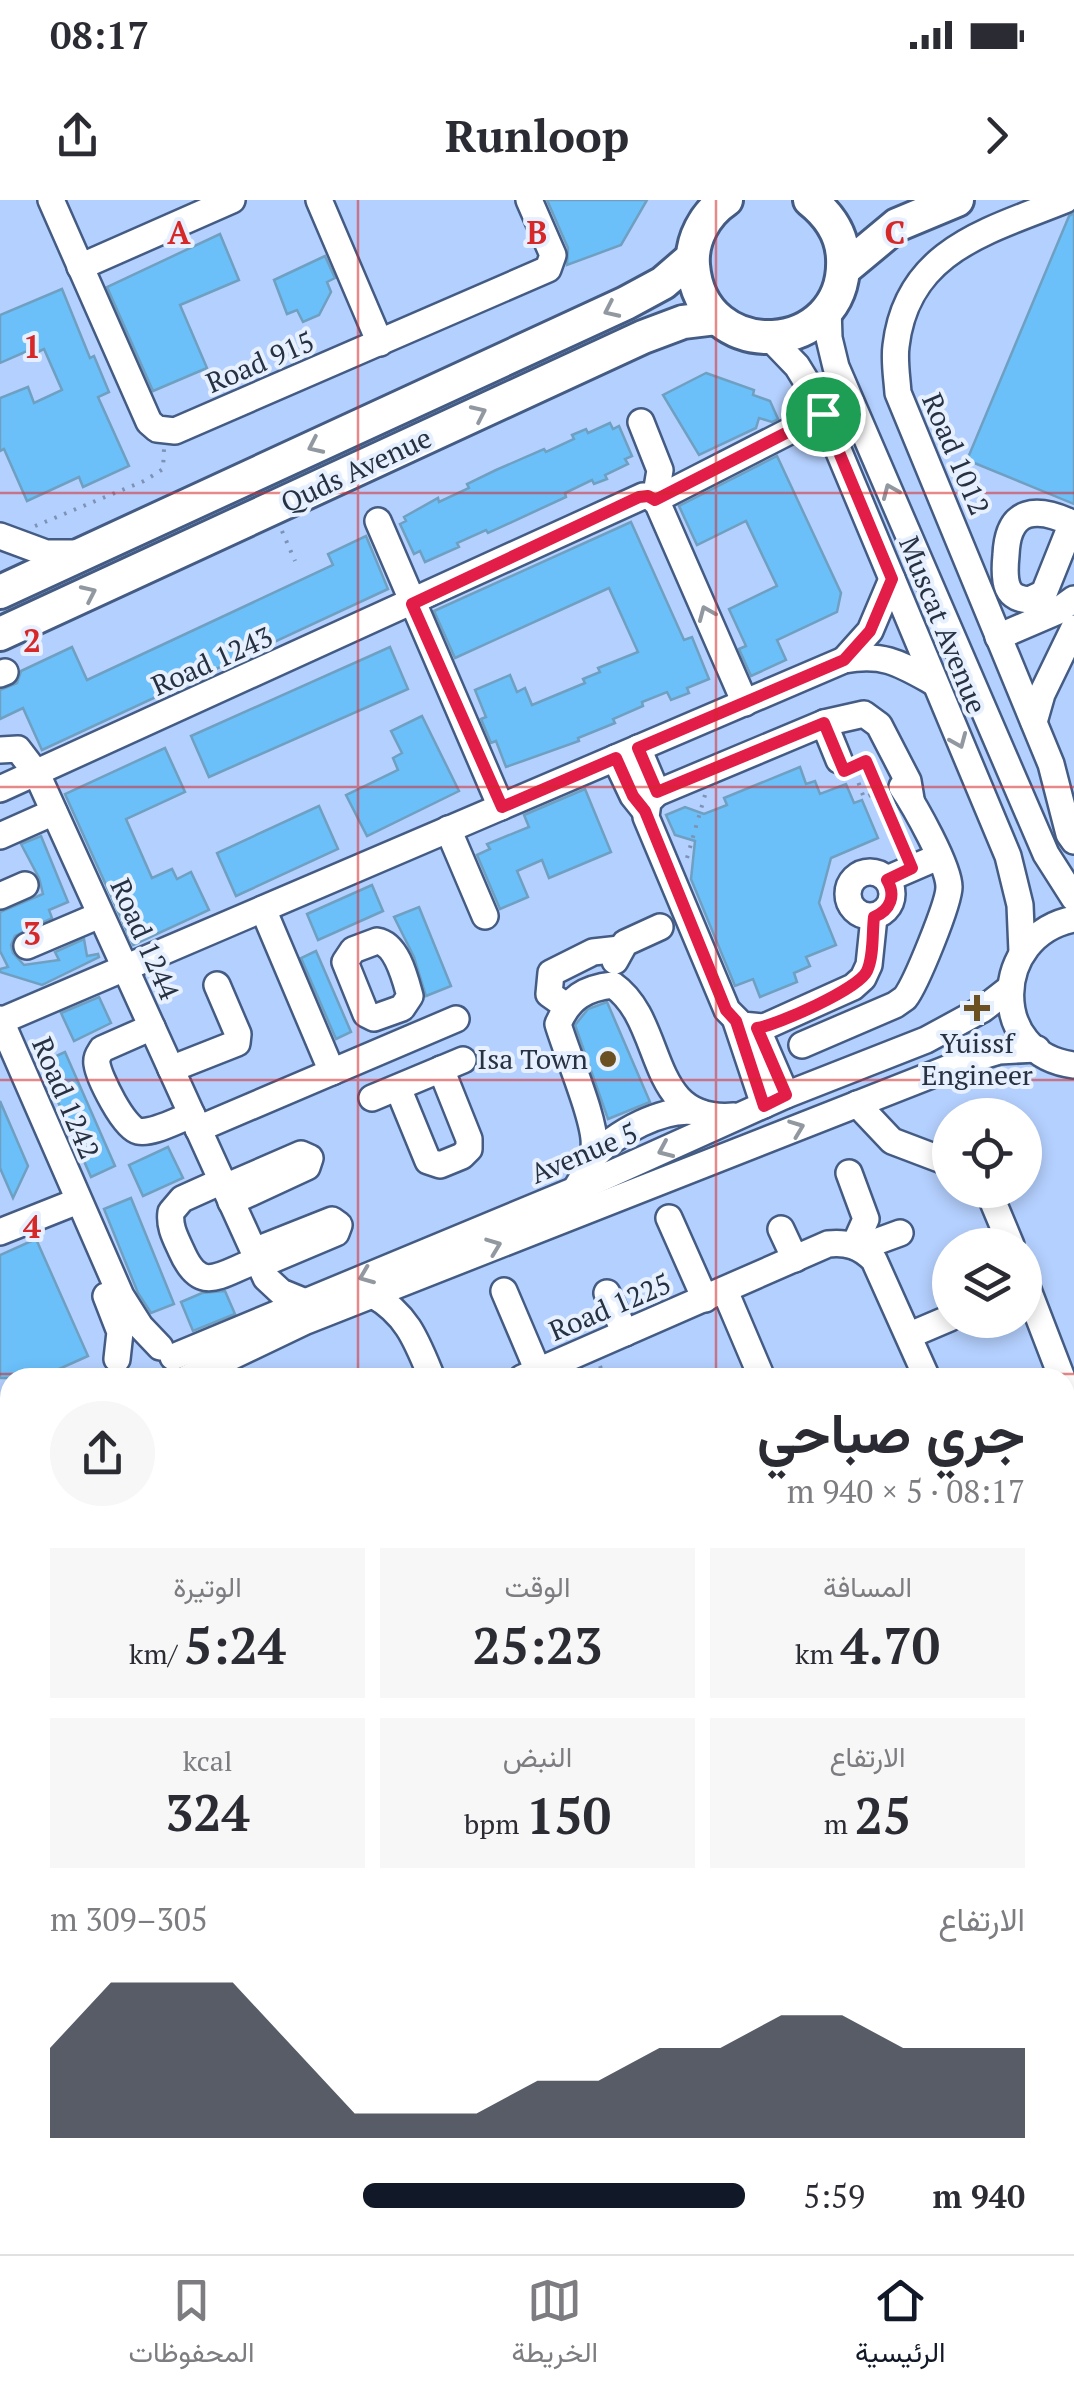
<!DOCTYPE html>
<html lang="ar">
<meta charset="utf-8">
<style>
:root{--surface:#fff;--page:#f7f7f7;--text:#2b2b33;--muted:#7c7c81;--line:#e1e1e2;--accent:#111827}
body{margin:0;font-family:"PT Serif",Vazirmatn,serif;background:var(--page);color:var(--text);direction:rtl;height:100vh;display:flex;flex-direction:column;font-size:38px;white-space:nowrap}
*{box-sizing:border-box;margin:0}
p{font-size:32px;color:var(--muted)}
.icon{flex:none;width:55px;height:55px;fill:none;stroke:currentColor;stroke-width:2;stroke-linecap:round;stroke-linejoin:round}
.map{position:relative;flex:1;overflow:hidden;direction:ltr}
.drawer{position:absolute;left:0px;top:1168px;width:1075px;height:888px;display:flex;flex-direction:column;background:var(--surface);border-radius:30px 30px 0 0;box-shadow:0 5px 15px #0003;direction:rtl}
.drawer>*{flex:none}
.controls{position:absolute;left:932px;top:898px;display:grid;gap:20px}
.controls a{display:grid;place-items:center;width:110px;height:110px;border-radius:50%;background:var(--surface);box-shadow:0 5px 15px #0003;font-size:50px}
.pin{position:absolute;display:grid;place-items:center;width:85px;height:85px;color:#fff;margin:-42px;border:5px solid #fff;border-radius:50%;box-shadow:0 2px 10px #0007}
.round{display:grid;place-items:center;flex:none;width:105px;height:105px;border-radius:52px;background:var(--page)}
.overview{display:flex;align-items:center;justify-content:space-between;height:170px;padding:0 50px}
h1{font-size:55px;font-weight:700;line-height:75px}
.figures{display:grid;grid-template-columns:repeat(3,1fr);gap:15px;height:170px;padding:10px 50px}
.figures div{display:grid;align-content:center;border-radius:0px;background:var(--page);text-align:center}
.figures b{font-size:50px;font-weight:700}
.figures small{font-size:28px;font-weight:400}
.figures p{font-size:28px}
.chart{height:280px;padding:20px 50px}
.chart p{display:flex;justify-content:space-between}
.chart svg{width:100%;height:180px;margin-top:10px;fill:var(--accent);opacity:.7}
ul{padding:0 50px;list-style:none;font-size:32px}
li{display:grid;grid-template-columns:160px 120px 1fr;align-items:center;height:75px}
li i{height:25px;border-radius:12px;background:var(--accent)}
.status{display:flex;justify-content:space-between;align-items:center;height:70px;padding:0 50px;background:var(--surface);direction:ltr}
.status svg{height:28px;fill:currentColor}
header{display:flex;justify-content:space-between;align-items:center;height:130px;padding:0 50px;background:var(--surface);font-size:45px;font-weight:700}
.tab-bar{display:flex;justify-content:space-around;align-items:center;height:140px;border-top:2px solid var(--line);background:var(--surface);font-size:28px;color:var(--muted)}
.tab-bar a{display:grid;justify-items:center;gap:5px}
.tab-bar .on{color:var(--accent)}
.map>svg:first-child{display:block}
</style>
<div class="status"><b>08:17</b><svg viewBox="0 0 49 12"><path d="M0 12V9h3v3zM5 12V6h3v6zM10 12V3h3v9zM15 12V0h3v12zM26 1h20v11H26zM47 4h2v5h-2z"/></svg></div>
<header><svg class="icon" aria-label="forward" viewBox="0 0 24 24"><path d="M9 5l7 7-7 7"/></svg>Runloop<svg class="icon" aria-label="share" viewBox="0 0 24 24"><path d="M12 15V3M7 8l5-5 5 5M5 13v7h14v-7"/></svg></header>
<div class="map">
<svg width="1074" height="2054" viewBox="0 0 1074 2054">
<rect width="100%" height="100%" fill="#b4d0fe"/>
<g fill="#6bc0fa" stroke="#6f9fc1" stroke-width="2.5">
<path d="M547 0H647L621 45 567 65 568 48Z"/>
<path d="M1074 13V304L967 260 1069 16Z"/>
<path d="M220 34 239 80 180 105 207 168 153 191 107 87Z"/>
<path d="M325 56 335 78 327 82 331 92 319 115 303 122 297 110 287 114 274 80Z"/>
<path d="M62 89 90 158 94 156 109 192 98 197 129 266 83 287 79 277 27 301 4 249 0 251V198L28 187 34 203 62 190 44 149 27 157 25 152 0 163V115Z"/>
<path d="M706 173 754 190 753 195 770 201 778 219 772 222 759 218 756 228 699 255 663 195Z"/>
<path d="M610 223 613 229 619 226 632 256 625 259 628 264 605 275 607 279 594 284 592 280 565 293 566 297 488 333 486 330 457 343 459 347 425 362 420 351 414 354 400 324 406 321 404 317 438 298 439 302 469 288 467 284 496 270 544 249 546 252 574 239 572 235 586 229 588 233Z"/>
<path d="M777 256 841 393 837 412 777 440 786 460 751 476 739 449 746 446 729 409 777 386 746 321 697 345 679 306Z"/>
<path d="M631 322 684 440 692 437 709 479 687 488 689 493 671 500 667 492 642 502 643 506 613 519 615 523 578 538 579 541 506 567 496 541 491 543 481 519 486 517 475 490 510 475 517 492 525 488 532 505 585 483 583 479 600 472 598 468 638 452 609 388 455 458 434 411Z"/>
<path d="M366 336 388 389 42 550 23 508 0 519V490L17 483 21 471 72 447 87 480 333 365 328 354Z"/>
<path d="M390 447 408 489 209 577 191 536Z"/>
<path d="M422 516 459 591 367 636 346 595 398 570 393 558 402 553 391 531Z"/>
<path d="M165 548 185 592 126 619 152 678 172 669 177 679 191 672 209 710 133 745 65 594Z"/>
<path d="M800 567 806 584 815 581 820 594 846 584 854 603 862 600 878 638 831 658 819 703 836 745 806 757 810 766 794 773 797 782 760 797 753 779 735 786 691 679 695 641 675 635 666 615 685 607 704 614 727 605 724 598Z"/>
<path d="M585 589 611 652 549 678 542 660 517 671 528 697 500 709 477 655 490 649 487 644 529 627 524 615Z"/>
<path d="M319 606 338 649 236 696 217 653Z"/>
<path d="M41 636 68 702 49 710 52 718 15 736 11 745 13 753 24 765 59 760 55 752 84 739 87 756 98 754 99 757 42 785 0 772V769L8 767 0 751V712L43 694 39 678 21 644Z"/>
<path d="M372 685 383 711 318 740 307 714Z"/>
<path d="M419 707 451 786 426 796 414 757 394 717Z"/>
<path d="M316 751 351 832 336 839 301 758Z"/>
<path d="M99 797 111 823 74 841 61 813Z"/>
<path d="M607 802 650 902 608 919 575 825 588 809Z"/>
<path d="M65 852 115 966 91 977 41 863Z"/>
<path d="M0 901 28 966 13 998 0 968Z"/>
<path d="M168 947 183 978 143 996 129 965Z"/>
<path d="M131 998 174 1104 151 1113 138 1093 104 1009Z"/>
<path d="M36 1039 88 1156 39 1178H0V1055Z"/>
<path d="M225 1091 235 1114 193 1131 181 1102 202 1093Z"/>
</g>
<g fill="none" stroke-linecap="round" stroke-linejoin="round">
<g stroke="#445c84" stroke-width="30">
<g id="minor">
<path d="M51 0 149 222 157 229 175 231 548 69 553 55 529 0"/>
<path d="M319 0 380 143"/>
<path d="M1065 0C988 31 907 50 896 146 894 161 897 178 898 193L1051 564 1069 634 1074 641"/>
<path d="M80 67 232 0"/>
<path d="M828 108 829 138 836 167 1046 654 1074 698"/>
<path d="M770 138 797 166 816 197 1008 656 1020 705 1022 752"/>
<path d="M641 222 660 270 655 300"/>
<path d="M655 300 823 214"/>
<path d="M378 321 501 607"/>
<path d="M1072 323 1044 393 1029 400C1020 399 1012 397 1008 388 1004 379 1005 365 1006 355 1008 307 1037 306 1074 324"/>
<path d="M0 336 46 353H79"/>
<path d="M998 437 1056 412 1074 399"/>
<path d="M844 460 870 431 892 379"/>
<path d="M0 474 5 472"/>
<path d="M1034 522 1042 494 1074 428"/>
<path d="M824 523 839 560"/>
<path d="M638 548 657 593"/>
<path d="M0 550 18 549 37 574 266 1078 281 1092 303 1101"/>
<path d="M615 558 633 596 645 611"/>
<path d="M0 589 643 296 651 297 658 304 745 503"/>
<path d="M448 629 485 716"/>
<path d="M0 636 54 612"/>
<circle cx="870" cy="694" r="22"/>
<path d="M887 679 938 657"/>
<path d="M0 696 25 685"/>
<path d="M263 709 332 872"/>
<path d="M874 717 869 765 863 778 853 787 764 827 742 825 727 810 646 617 648 602 657 593 824 523 864 514 879 525 908 581 911 599"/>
<path d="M1074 719C991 735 988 855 1074 865"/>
<path d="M377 741C397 744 405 778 410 796L402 808 374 818 366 814 345 762 353 750Z"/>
<path d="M27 746 100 715"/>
<path d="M615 761 625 743 660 727"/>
<path d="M566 806 549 794 551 773 593 752 620 749"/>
<path d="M0 819 121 1096 140 1126 160 1147"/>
<path d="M1 821 844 460C884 453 899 463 933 482"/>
<path d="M736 821 764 905"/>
<path d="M152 827 102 849C99 854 96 857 97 864 99 878 124 928 138 931 153 934 177 920 192 915"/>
<path d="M757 828 786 895"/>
<path d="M802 845 895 805 905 798C916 784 949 703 949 687 949 666 914 605 902 587"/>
<path d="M171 869 237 843 238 834 217 785"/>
<path d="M398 888 428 961 440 965 462 956 469 949V939L441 869"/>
<path d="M372 898 463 860"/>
<path d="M857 904 892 941 950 963"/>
<path d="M198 929 456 819"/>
<path d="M591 960C612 934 667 904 701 913"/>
<path d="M849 973 866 1019 854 1046"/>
<path d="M222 981 182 999 171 1012C169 1026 175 1037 181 1050 201 1096 219 1074 258 1060"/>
<path d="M225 987 301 954 310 958 307 967 231 1002"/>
<path d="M575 990C583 977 592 963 594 947 597 923 566 852 558 824 569 798 585 788 613 785 667 823 645 924 734 916"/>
<path d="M988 990 1011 1045"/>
<path d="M669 1018 705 1099"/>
<path d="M781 1029 795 1059"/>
<path d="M0 1032 78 1001"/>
<path d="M859 1048 900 1033"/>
<path d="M254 1051 332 1020 339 1025 336 1033 260 1065"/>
<path d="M1025 1082 1062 1178"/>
<path d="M504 1091 538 1171"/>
<path d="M725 1091 762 1178"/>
<path d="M607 1093 625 1133"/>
<path d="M373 1095C408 1115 417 1142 432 1178"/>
<path d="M106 1096 120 1132 117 1159"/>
<path d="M910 1135 950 1118"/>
<path d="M173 1157 575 990 786 895 926 840 983 809 1010 788"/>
<path d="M187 1178 306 1121 972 859 999 851 1037 849"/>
<path d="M522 1178 828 1044C847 1042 860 1046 874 1060L927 1178"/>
<path d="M1065 1185 1074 1208"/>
<path d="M0 1235 10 1230"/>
<path d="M1065 1247 1074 1243"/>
<path d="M0 1267 10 1262"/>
<path d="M1065 1298 1074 1306"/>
<path d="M1065 1369 1074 1366"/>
<path d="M0 1422 10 1417"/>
<path d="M1065 1512 1074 1532"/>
<path d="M1065 1630 1074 1626"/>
<path d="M0 1696 10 1692"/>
<path d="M1065 1768 1074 1764"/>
<path d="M0 1865 10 1861"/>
<path d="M1065 1970 1074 1991"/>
<path d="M1065 2030 1074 2026"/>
<path d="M0 2042 10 2038"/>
<path d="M61 2045 65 2054"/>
<path d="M192 2045 197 2054"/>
<path d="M327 2045 331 2054"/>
<path d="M887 2045 891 2054"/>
<path d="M1009 2045 1019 2048 1029 2045"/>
<path d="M386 2054 407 2045"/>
<path d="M522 2054 544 2045"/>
<path d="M980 2054 1002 2045"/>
</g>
</g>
<g stroke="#445c84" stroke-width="38">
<g id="major">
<path d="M726 0C705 14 691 40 693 65 701 167 848 157 843 58 842 33 829 15 810 0"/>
<path d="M843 70 897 25 957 0"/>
<path d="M0 392 626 103 663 83 692 58"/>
<path d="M0 434 643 137 683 122 716 118"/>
</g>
</g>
<g stroke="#7d92b5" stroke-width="4" stroke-dasharray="2.5 8" stroke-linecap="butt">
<path d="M35 326 144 281 163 269 164 249"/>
<path d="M282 331 295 361"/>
<path d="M858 564 866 561 904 650"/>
<path d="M855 573 864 598 877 592"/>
<path d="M687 658 705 595"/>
<path d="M600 1166 605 1178"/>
<path d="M0 1983 10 1979"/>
</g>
<use href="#minor" stroke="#fff" stroke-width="25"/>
<use href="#major" stroke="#fff" stroke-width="32"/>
</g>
<defs><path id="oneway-chevron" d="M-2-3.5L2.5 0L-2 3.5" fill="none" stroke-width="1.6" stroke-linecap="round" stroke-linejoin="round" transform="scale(2.5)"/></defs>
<g stroke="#9298a0">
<use href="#oneway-chevron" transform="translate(611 110) rotate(155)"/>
<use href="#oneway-chevron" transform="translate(479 213) rotate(-25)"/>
<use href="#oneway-chevron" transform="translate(315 246) rotate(155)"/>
<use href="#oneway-chevron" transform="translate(890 291) rotate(-113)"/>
<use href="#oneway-chevron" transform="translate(89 393) rotate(-25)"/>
<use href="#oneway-chevron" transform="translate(706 413) rotate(-113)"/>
<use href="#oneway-chevron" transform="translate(959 541) rotate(67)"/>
<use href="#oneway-chevron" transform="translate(797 928) rotate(-21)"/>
<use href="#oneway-chevron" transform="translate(665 950) rotate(156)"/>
<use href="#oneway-chevron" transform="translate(494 1046) rotate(-21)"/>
<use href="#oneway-chevron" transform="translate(366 1076) rotate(158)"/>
</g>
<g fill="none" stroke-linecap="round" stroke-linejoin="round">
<g stroke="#fff" stroke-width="20">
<path id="route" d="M823 214 892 379 870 431 844 460 638 548 657 592 824 523 844 571 866 561 912 668 887 680C896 695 891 710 874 717 872 733 874 756 867 771 859 789 777 825 757 828L786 895 764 906 736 821 726 810 645 611 633 596 616 558 502 607 412 404 639 297 648 296 655 300Z"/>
</g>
<use href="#route" stroke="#e11d48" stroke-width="12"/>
</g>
<path fill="none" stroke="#d62828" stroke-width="2.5" stroke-opacity="0.55" d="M358 0V1178M716 0V1178M0 293H1074M0 587H1074M0 880H1074M0 1174H1074M0 1467H10M1065 1467H1074M0 1761H10M1065 1761H1074M358 2045V2054M716 2045V2054"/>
<g fill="#6b5122" stroke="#e7f0fe" stroke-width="4">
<path d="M972 793h10v10h10v10h-10v10h-10v-10h-10v-10h10z"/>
<circle cx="608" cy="859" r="10"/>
</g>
<g text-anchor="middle" stroke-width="8" stroke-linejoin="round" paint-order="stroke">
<g font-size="28" fill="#263142" stroke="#e7f0fe">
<text transform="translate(260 162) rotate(-23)" y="10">Road 915</text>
<text transform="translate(956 254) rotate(67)" y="10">Road 1012</text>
<text transform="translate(356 270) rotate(-25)" y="10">Quds Avenue</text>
<text transform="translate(943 425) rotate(68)" y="10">Muscat Avenue</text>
<text transform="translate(212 461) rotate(-24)" y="10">Road 1243</text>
<text transform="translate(145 739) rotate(66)" y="10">Road 1244</text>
<text transform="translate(66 898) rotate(67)" y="10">Road 1242</text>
<text transform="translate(584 953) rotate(-23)" y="10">Avenue 5</text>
<text transform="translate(610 1107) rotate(-23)" y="10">Road 1225</text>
</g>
<g font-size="28" fill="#263142" stroke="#e7f0fe">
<text x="977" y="853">Yuissf<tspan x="977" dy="32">Engineer</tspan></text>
<text x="588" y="869" text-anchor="end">Isa Town</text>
</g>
</g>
<g font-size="32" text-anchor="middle" font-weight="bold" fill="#d62828" stroke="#e7f0fe" stroke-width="8" stroke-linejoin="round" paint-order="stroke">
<text x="179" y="44">A</text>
<text x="537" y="44">B</text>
<text x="895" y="44">C</text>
<text x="32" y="158">1</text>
<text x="32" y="452">2</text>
<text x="32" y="745">3</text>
<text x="32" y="1038">4</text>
</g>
</svg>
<div class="controls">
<a><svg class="icon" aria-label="locate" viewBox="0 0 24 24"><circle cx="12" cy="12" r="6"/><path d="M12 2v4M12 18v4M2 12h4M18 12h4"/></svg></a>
<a><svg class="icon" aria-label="layers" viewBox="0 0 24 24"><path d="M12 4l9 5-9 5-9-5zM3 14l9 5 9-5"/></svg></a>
</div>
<div class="pin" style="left:823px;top:214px;background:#1e9e55"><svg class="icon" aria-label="arrive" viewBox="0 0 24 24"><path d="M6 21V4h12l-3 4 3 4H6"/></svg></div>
<section class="drawer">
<div class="overview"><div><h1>جري صباحي</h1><p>08:17 · 5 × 940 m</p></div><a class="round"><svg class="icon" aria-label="share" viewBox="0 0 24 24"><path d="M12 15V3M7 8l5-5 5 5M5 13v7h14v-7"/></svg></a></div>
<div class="figures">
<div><p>المسافة</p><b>4.70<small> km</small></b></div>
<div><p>الوقت</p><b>25:23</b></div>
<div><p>الوتيرة</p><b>5:24<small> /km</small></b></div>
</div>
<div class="figures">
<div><p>الارتفاع</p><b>25<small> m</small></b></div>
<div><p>النبض</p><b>150<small> bpm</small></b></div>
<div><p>kcal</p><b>324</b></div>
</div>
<div class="chart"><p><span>الارتفاع</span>305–309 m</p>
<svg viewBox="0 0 160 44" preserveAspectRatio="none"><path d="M0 44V22L10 6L20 6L30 6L40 22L50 38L60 38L70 38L80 30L90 30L100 22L110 22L120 14L130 14L140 22L150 22L160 22V44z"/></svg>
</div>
<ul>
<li><b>940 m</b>5:59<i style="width:55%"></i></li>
</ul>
</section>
</div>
<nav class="tab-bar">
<a class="on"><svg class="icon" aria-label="home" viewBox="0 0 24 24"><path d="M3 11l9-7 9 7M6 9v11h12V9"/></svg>الرئيسية</a>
<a><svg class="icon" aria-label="map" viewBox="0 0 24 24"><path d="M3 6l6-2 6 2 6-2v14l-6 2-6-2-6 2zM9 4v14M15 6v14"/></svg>الخريطة</a>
<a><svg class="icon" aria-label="saved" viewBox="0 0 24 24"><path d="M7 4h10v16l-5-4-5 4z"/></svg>المحفوظات</a>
</nav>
